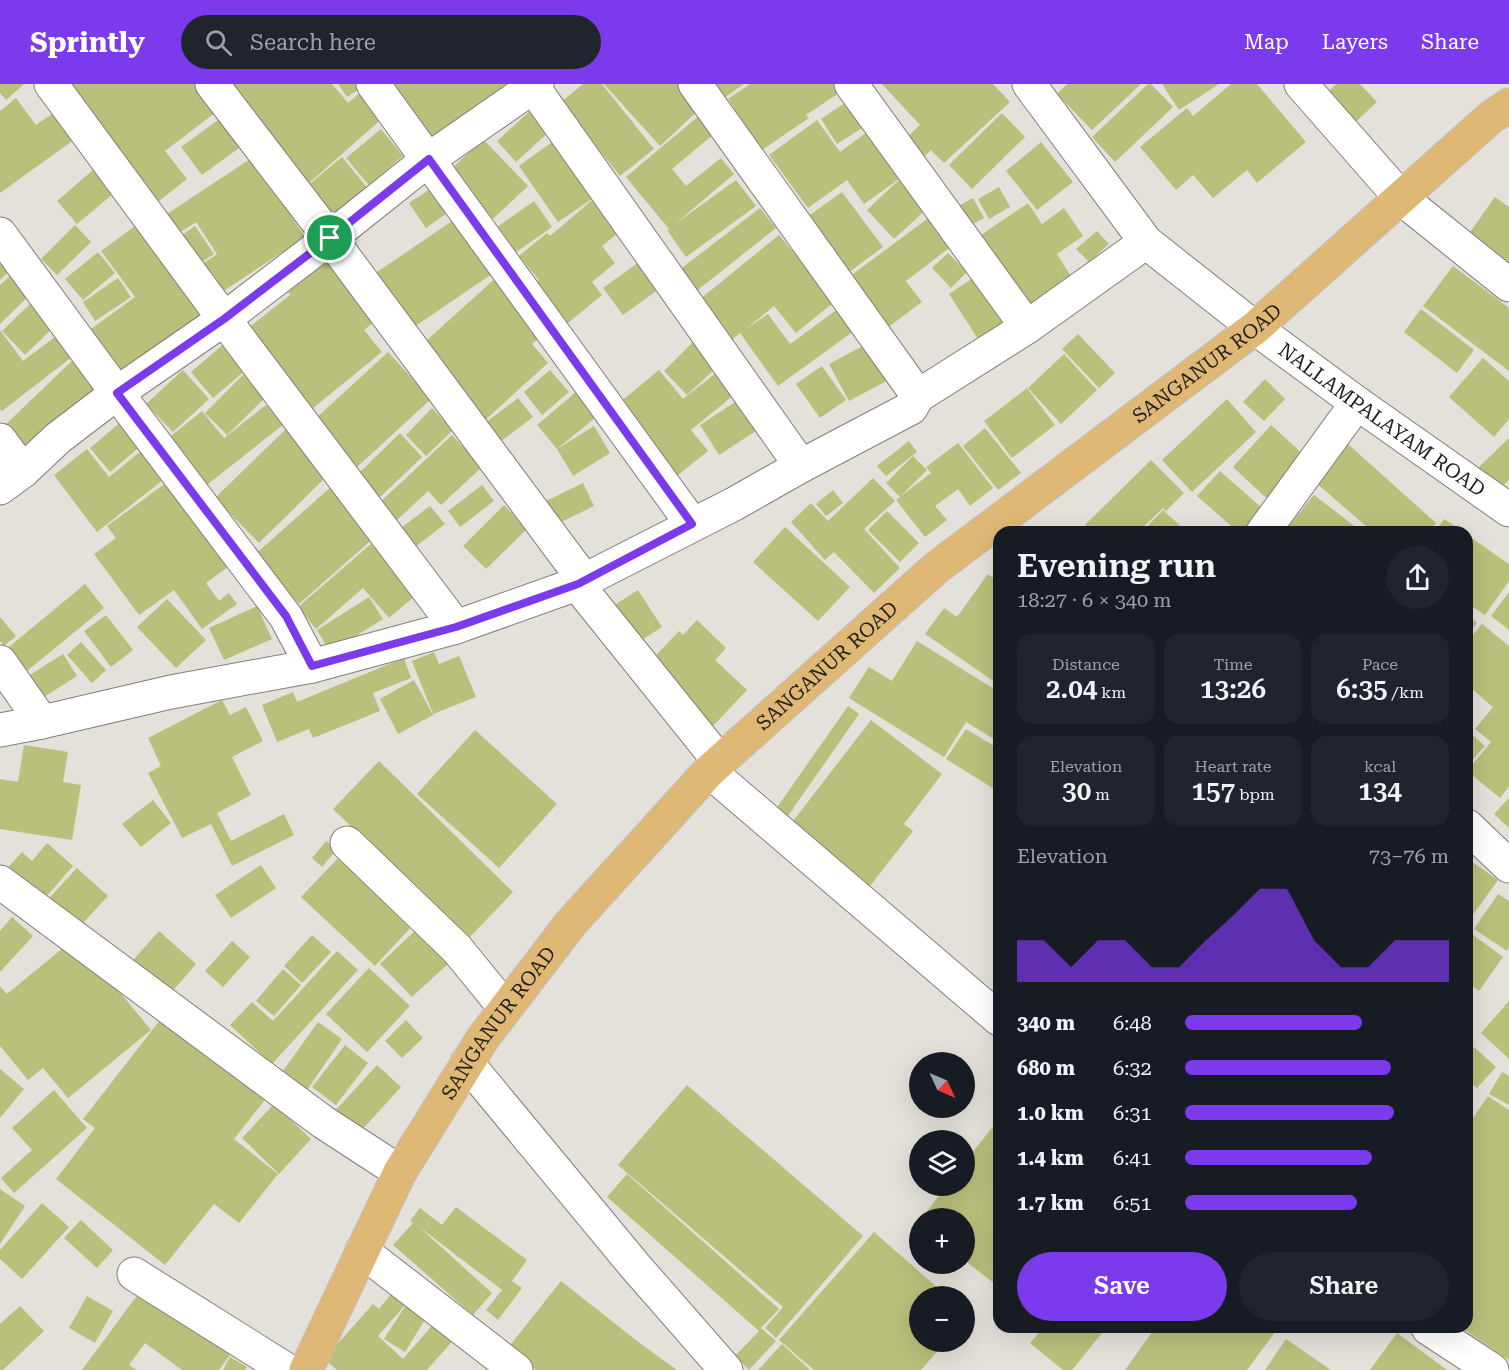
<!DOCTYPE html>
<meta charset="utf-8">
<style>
:root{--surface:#171b24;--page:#20242c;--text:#f1f3f6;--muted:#9ea1a6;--accent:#7c3aed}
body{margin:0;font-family:"Roboto Serif",serif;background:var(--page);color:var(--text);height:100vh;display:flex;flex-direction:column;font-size:22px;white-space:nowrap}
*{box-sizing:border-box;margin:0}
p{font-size:20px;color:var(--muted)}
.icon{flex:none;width:33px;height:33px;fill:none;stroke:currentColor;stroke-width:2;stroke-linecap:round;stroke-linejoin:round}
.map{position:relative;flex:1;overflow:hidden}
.sheet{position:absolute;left:993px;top:442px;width:480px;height:807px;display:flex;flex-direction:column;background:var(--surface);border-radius:18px;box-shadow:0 6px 24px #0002}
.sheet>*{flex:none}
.needle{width:39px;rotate:134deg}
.controls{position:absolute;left:909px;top:968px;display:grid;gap:12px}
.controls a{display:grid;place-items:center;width:66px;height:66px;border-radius:50%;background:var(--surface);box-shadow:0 6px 24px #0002;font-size:30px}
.pin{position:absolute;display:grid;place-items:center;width:51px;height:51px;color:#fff;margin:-26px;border:3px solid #fff;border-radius:50%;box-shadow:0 2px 6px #0007}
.round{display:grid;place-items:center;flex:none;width:63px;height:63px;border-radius:32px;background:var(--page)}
.summary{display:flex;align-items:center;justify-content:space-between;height:102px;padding:0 24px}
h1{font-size:33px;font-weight:600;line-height:45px}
.figures{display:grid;grid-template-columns:repeat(3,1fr);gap:9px;height:102px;padding:6px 24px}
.figures div{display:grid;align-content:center;border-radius:15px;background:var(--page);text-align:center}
.figures b{font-size:26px;font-weight:600}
.figures small{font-size:16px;font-weight:400}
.figures p{font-size:16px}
.chart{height:168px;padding:12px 24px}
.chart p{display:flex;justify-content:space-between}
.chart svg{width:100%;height:108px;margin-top:6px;fill:var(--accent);opacity:.7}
.action{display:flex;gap:12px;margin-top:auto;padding:12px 24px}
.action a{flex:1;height:69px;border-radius:36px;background:var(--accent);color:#fff;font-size:24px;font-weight:600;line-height:69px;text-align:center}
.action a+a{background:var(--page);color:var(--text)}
ul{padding:0 24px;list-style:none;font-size:20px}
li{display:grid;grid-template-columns:96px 72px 1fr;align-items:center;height:45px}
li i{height:15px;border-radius:8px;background:var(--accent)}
header{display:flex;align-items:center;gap:36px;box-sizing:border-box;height:84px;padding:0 30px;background:var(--accent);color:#fff}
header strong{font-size:28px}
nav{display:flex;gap:33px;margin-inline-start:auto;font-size:21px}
.search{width:420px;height:54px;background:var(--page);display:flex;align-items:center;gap:15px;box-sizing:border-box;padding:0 21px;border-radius:33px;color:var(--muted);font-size:22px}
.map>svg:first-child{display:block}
</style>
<header>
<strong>Sprintly</strong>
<div class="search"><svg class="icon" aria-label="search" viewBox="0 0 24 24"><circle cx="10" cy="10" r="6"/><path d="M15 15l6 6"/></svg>Search here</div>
<nav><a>Map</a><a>Layers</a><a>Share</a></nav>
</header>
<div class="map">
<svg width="1509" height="1286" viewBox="0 0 1509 1286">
<rect width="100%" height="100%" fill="#e4e1da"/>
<g fill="#babf7b">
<path d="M0 0H24L6 16 0 9Z"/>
<path d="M67 0H195L216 28 165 67 187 95 159 117Z"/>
<path d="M227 0H332L348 19 361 8 384 33 309 99 225 2Z"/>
<path d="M338 0H358L361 4 347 13Z"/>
<path d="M386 0H511L471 33 468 28 432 57Z"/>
<path d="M583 0H602L654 65 620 92 561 18Z"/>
<path d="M604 0H680L702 23 660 62Z"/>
<path d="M706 0H744L718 18Z"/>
<path d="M750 0H837L842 7 806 31 809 34 762 66 728 15Z"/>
<path d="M882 0H993L1010 18 944 79 931 66 923 74 905 55 920 41Z"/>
<path d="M1067 0H1141L1092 46 1057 10Z"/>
<path d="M1148 0H1151L1173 23 1115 78 1092 53Z"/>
<path d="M1162 0H1219L1179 26Z"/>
<path d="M1231 0H1257L1306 58 1257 99 1247 86 1213 114 1193 91 1176 106 1140 63 1187 24 1193 32Z"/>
<path d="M1336 0H1360L1377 18 1347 46 1319 17Z"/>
<path d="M857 11 873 37 837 60 821 35Z"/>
<path d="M16 14 36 41 62 23 82 50 0 109V27Z"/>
<path d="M531 26 550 47 516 78 497 57Z"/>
<path d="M229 28 250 56 202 91 181 63Z"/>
<path d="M1002 29 1025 53 972 105 949 81Z"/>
<path d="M700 31 715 49 672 85 686 102 721 74 734 90 675 140 736 96 756 122 686 173 667 146 669 145 626 93Z"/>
<path d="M817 36 840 68 870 46 903 92 864 120 847 96 808 124 769 71Z"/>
<path d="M381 45 403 72 369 101 346 74Z"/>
<path d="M559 53 596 112 558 138 519 82Z"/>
<path d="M483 55 528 102 493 135 448 88Z"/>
<path d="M1041 58 1073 98 1037 126 1006 87Z"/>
<path d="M253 73 305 153 219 210 200 182 217 170 196 138 179 149 167 130Z"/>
<path d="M342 73 370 107 334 136 306 103Z"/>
<path d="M100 80 120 104 77 140 57 117Z"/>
<path d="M904 91 931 121 894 155 867 126Z"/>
<path d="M433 103 450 127 426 144 409 119Z"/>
<path d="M999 103 1010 123 989 135 978 115Z"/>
<path d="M842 108 883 163 848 189 807 133Z"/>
<path d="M597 112 624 144 602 162 615 179 592 198 602 211 563 243 531 203 539 196 519 172 547 149 550 152Z"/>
<path d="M1495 113 1509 123V191L1463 158Z"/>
<path d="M973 114 984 134 962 146 951 126Z"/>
<path d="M534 117 552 143 512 171 494 145Z"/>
<path d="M1028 119 1042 140 1064 124 1083 152 1057 170 1072 194 1024 227 975 155Z"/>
<path d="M760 124 776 144 694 209 678 187Z"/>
<path d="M461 131 498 186 411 245 374 190Z"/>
<path d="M931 132 953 161 906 197 922 218 887 244 849 193Z"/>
<path d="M142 137 207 227 122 289 91 245 135 213 101 167Z"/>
<path d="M75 141 91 158 57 191 41 175Z"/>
<path d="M195 142 214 170 194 183 175 156Z"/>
<path d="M1097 147 1109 160 1089 178 1076 165Z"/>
<path d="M779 151 834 218 796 249 774 222 746 245 768 230 790 260 842 222 858 244 778 302 740 249 727 260 694 220Z"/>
<path d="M98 168 115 189 83 216 65 195Z"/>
<path d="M0 169 13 184 0 196Z"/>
<path d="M948 169 967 188 951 204 932 184Z"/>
<path d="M643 175 663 202 623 231 603 204Z"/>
<path d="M326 177 374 238 364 246 382 268 307 329 242 249 290 211 288 208Z"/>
<path d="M1453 182 1509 224V287L1423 222Z"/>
<path d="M15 187 34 207 0 240V201Z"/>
<path d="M499 191 548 246 532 260 548 279 483 338 417 265Z"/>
<path d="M976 192 1005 237 978 255 949 210Z"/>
<path d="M118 194 131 213 95 237 83 218Z"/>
<path d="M31 219 54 243 25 271 2 247Z"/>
<path d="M1421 225 1474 266 1457 289 1404 248Z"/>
<path d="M0 246 23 277 56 252 72 273 2 327 0 325Z"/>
<path d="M1078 250 1115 289 1099 304 1062 265Z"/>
<path d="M874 256 894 293 849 317 829 280Z"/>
<path d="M226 258 248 284 213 314 191 288Z"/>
<path d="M693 258 717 283 687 311 664 287Z"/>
<path d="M388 268 431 315 356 384 313 337Z"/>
<path d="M1064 270 1097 306 1061 340 1028 304Z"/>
<path d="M75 274 100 300 29 368 4 342Z"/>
<path d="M1483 274 1509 297V335L1494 353 1449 313Z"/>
<path d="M822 282 846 316 820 334 796 300Z"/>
<path d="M249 285 271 308 227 351 205 329Z"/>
<path d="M183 286 209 315 173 348 146 320Z"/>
<path d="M550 286 569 308 542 331 524 308Z"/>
<path d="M659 286 683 315 717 288 735 310 691 346 708 367 673 395 614 323Z"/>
<path d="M1265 295 1285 315 1264 337 1243 318Z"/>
<path d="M1027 304 1055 341 1012 374 984 337Z"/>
<path d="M576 308 596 333 557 365 537 341Z"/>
<path d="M743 313 762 343 719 371 700 341Z"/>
<path d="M518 314 533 333 495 362 480 343Z"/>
<path d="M1227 315 1256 348 1192 408 1162 376Z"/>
<path d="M144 320 171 352 202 327 224 354 266 321 283 341 198 408Z"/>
<path d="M432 324 453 346 426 372 406 351Z"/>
<path d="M123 336 143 360 110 388 90 364Z"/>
<path d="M1271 341 1305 372 1266 414 1233 383Z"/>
<path d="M289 342 333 386 259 459 215 414Z"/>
<path d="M594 342 610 369 573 392 557 365Z"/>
<path d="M985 344 1021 389 998 406 963 362Z"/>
<path d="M400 349 422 373 377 416 355 393Z"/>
<path d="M452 351 482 383 441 421 428 407 394 439 377 421Z"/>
<path d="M1509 354V396L1500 405 1479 383Z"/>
<path d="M909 357 917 368 886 392 877 382Z"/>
<path d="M958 359 993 404 970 422 958 405 935 422 947 436 925 453 896 416 931 389 926 383Z"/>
<path d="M1348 360 1436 439 1428 448H1373L1315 398Z"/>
<path d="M146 363 168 392 97 448 54 391 87 365 109 393Z"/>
<path d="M913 372 927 386 900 413 886 399Z"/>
<path d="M1151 376 1184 409 1166 427 1163 424 1138 448H1093L1085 441Z"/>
<path d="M1220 387 1263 425 1242 448H1238L1197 412Z"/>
<path d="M873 394 895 417 864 445 900 484 874 509 834 468 825 476 791 438 811 419 828 437Z"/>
<path d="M170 396 232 480 206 499 219 517 229 509 237 520 202 545 174 506 139 531 94 470 116 454 107 442Z"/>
<path d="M583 399 594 422 551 443 540 420Z"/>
<path d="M482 401 494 417 460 443 448 427Z"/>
<path d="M332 402 376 452 299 520 272 490 251 474Z"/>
<path d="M833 406 843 419 826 432 816 420Z"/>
<path d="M1314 411 1362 448H1284Z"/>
<path d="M504 421 527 445 486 485 463 462Z"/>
<path d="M430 422 445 440 411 466 397 447Z"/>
<path d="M1163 426 1187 448H1142Z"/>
<path d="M887 427 919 459 900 478 868 446Z"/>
<path d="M1444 435 1464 448H1435Z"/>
<path d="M785 443 850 503 818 537 753 478Z"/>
<path d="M1467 451 1509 480V497L1485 531 1467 519Z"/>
<path d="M371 460 416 511 389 534 363 504 316 545 298 523Z"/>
<path d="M988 490 999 498V601L925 550 944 524 957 533Z"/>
<path d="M85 500 104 524 22 591 3 568Z"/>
<path d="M638 506 662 543 637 559 613 522Z"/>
<path d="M1509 508V546L1491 532Z"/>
<path d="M369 513 383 535 330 568 317 546Z"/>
<path d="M167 515 206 556 176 584 137 543Z"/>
<path d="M257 522 272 555 224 576 209 544Z"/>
<path d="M1467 530 1477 539 1467 550Z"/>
<path d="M106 531 133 566 111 583 84 547Z"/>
<path d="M0 533 16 552 4 562 0 557Z"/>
<path d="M697 536 726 564 715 576 747 606 712 643 646 582 679 547 683 551Z"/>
<path d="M1482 540 1509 562V702L1500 714 1467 687 1491 658 1475 645 1493 623 1467 601V558Z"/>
<path d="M917 557 999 608V658L966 638 944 673 849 614 869 583 892 597Z"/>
<path d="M81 558 106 586 92 599 67 571Z"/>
<path d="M434 568 439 580 459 572 476 613 433 630 412 577Z"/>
<path d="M63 570 77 592 36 618 22 596Z"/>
<path d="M404 574 411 594 373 609 380 627 313 654 309 645 277 658 262 621 293 608 297 618Z"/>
<path d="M414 596 433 631 398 650 380 615Z"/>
<path d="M222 616 230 631 246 623 263 657 232 673 251 711 217 729 231 757 284 730 294 751 232 782 211 740 182 754 148 689 161 682 148 654Z"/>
<path d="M848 622 859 630 783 739 771 732Z"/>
<path d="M871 636 942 690 904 740 913 747 870 802 790 741Z"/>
<path d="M966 645 999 665V708L946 675Z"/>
<path d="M475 646 557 720 499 784 417 710Z"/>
<path d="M1467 646 1485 662 1467 682Z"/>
<path d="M24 661 68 668 63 698 81 701 72 756 0 745V695L18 698Z"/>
<path d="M379 677 513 808 468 855 333 725Z"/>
<path d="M1509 714V744L1494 730Z"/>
<path d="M153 716 171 739 141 763 122 740Z"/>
<path d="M326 757 337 765 322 783 312 774Z"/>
<path d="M47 759 73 782 39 821 3 789 22 768 32 777Z"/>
<path d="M340 772 413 841 375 882 301 813Z"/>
<path d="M1472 778 1498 796 1467 839V785Z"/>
<path d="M261 781 276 804 231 834 215 811Z"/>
<path d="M77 784 108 812 72 851 41 823Z"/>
<path d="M1498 810 1509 817V863L1507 867 1474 845Z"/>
<path d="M12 833 33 852 0 888V847Z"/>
<path d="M419 843 451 877 412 913 380 880Z"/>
<path d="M159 847 196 880 164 917 126 884Z"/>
<path d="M1469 848 1503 873 1479 907 1467 898V851Z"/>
<path d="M312 851 331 868 302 899 284 882Z"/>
<path d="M75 854 151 946 68 1014 43 984 28 996 0 962V902L7 910Z"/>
<path d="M232 857 250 873 223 903 205 887Z"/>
<path d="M337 867 358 886 272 980 230 941 252 918 273 937Z"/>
<path d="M369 884 410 922 367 968 326 930Z"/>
<path d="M283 885 301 901 274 932 256 917Z"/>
<path d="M1509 917V975L1481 949Z"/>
<path d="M164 931 268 1012 234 1055 278 1090 239 1139 214 1120 165 1181 56 1095 95 1044 83 1035Z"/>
<path d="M406 936 423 954 402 974 385 957Z"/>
<path d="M318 938 342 955 303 1012 278 994Z"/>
<path d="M345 961 368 979 336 1021 312 1003Z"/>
<path d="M1474 963 1496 983 1477 1004 1467 996V971Z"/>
<path d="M377 981 401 1003 359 1049 335 1027Z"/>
<path d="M0 985 24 1005 0 1034Z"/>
<path d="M1502 988 1509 992V1021L1489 1010Z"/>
<path d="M687 1001 863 1152 776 1254 765 1244 783 1223 618 1081Z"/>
<path d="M54 1006 87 1044 14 1109 1 1094 32 1066 12 1044Z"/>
<path d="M1488 1012 1509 1026V1276L1462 1244H1467V1043Z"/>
<path d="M274 1020 311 1055 279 1090 242 1054Z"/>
<path d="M999 1035V1203L964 1176V1134H922L947 1101H964V1079Z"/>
<path d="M627 1090 779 1225 761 1244 776 1257 749 1286 735 1272 759 1247 607 1113Z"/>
<path d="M0 1105 25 1122 0 1160Z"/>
<path d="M42 1119 69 1143 22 1195 0 1175V1166Z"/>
<path d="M456 1123 527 1176 512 1197 522 1204 498 1236 486 1226 502 1206 418 1142 492 1209 473 1231 393 1161 413 1139 410 1137 420 1124 442 1141Z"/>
<path d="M81 1136 113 1166 97 1184 64 1154Z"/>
<path d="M874 1148 947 1212H920V1257H946L921 1286H814L779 1256Z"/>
<path d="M561 1197 641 1260 677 1286H536L508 1264Z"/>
<path d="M141 1206 230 1271 219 1286H182L145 1259 129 1281 137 1286H82Z"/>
<path d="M392 1209 405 1221 378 1252 403 1275 436 1237 455 1254 427 1286H337L324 1275 373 1220 379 1225Z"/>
<path d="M87 1212 113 1227 95 1259 69 1244Z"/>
<path d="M406 1221 426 1234 405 1268 384 1255Z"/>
<path d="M20 1222 44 1247 3 1286H0V1240Z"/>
<path d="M1043 1244H1106L1072 1286H1063L1030 1259Z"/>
<path d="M1155 1244H1278L1247 1286H1125Z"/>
<path d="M1397 1249 1447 1286H1370Z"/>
<path d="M1286 1255 1331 1286H1265Z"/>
<path d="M782 1260 810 1286H758Z"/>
<path d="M230 1273 247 1283 245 1286H223Z"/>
</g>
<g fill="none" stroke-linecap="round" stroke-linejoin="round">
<g stroke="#817f78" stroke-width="35">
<g id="minor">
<path d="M51 0 224 235 456 543"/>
<path d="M212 0 330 154 584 496"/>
<path d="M373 0 692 440"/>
<path d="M531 0 801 382"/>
<path d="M695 0 918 312"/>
<path d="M851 0 1027 243"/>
<path id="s1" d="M1029 0 1146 158 1255 244 1357 319 1509 426"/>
<path d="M1301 0 1401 114 1509 201"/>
<path d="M0 150 117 309 286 533 312 582"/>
<path d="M0 356 23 387"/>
<path d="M0 404 23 387 58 354 117 309 224 235 330 154 429 75 537 0"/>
<path d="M1263 448 1357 319"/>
<path d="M577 500 720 678"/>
<path d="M0 578 42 638"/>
<path d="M0 646 42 638 171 608 312 582 456 543 577 500 734 420 801 382 911 324 918 312 1027 243 1146 158"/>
<path d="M709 687 999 935"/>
<path d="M1467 742 1509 782"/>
<path d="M347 759 457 865 505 924"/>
<path d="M0 798 323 1038 400 1088"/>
<path d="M467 979 635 1182 726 1286"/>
<path d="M362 1167 516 1286"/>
<path d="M134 1190 287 1286"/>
<path d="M1428 1244 1492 1286"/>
</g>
</g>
<g stroke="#c1c0bf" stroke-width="35">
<g id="major">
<path id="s2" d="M306 1286 400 1088 483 954 571 839 709 687 936 484 1255 244 1490 34 1509 21"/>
</g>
</g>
<use href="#minor" stroke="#fff" stroke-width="33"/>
<use href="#major" stroke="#dfb876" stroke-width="33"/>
</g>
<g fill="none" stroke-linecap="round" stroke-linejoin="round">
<g stroke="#fff" stroke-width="12">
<path id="route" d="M429 75 692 440 578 500 456 543 312 582 286 532 117 309 224 235 330 154Z"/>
</g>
<use href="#route" stroke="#7c3aed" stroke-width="8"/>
</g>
<g text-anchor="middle" stroke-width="5" stroke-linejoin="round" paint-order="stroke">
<g font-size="20" fill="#201f1c" stroke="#e4e1da">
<text dy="7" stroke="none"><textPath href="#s2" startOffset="1371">SANGANUR ROAD</textPath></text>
<text dy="7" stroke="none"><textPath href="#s1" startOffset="492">NALLAMPALAYAM ROAD</textPath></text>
<text dy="7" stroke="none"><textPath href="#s2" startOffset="885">SANGANUR ROAD</textPath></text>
<text dy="7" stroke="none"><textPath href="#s2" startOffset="398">SANGANUR ROAD</textPath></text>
</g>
</g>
</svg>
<div class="controls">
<a><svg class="needle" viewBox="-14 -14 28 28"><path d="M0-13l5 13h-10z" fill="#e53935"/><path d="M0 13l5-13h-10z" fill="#9ea1a6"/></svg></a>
<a><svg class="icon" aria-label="layers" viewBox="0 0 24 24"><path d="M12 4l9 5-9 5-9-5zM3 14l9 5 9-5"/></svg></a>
<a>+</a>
<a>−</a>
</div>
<div class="pin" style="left:330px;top:154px;background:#1e9e55"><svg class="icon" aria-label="arrive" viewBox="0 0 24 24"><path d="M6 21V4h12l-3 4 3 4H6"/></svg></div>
<section class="sheet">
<div class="summary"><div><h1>Evening run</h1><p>18:27 · 6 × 340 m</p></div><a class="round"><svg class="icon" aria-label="share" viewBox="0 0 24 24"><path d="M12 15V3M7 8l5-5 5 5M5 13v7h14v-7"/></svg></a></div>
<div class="figures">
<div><p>Distance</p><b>2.04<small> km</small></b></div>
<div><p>Time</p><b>13:26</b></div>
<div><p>Pace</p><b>6:35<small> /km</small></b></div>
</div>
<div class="figures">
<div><p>Elevation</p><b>30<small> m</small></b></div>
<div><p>Heart rate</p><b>157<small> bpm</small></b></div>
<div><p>kcal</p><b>134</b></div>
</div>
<div class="chart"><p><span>Elevation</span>73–76 m</p>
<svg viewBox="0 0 160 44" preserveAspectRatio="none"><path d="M0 44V27L10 27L20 38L30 27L40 27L50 38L60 38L70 27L80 17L90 6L100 6L110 27L120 38L130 38L140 27L150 27L160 27V44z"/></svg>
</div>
<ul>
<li><b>340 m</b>6:48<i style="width:67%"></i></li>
<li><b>680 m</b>6:32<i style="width:78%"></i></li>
<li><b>1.0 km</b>6:31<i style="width:79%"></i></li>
<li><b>1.4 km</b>6:41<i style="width:71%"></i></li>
<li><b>1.7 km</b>6:51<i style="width:65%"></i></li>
</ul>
<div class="action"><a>Save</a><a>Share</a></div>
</section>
</div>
